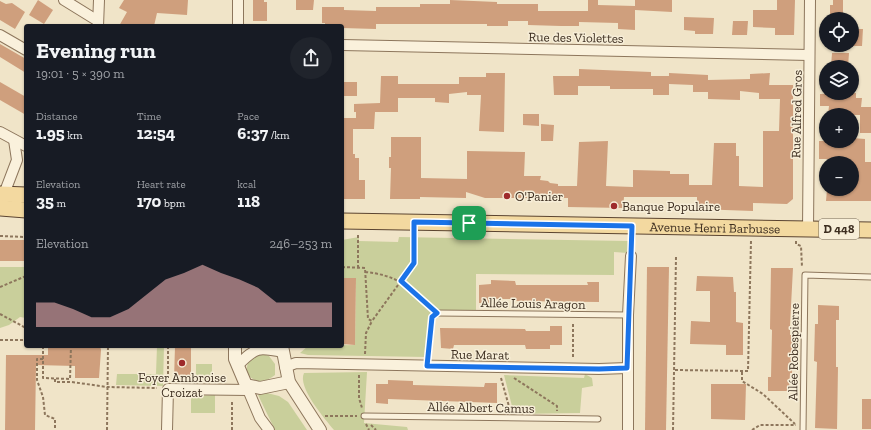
<!DOCTYPE html>
<meta charset="utf-8">
<style>
:root{--surface:#171b24;--page:#20242c;--text:#f1f3f6;--muted:#9ea1a6;--accent:#cc999b}
body{margin:0;font-family:"Zilla Slab",serif;background:var(--page);color:var(--text);height:100vh;display:flex;flex-direction:column;font-size:15px;white-space:nowrap}
*{box-sizing:border-box;margin:0}
p{font-size:13px;color:var(--muted)}
.icon{flex:none;width:22px;height:22px;fill:none;stroke:currentColor;stroke-width:2;stroke-linecap:round;stroke-linejoin:round}
.map{position:relative;flex:1;overflow:hidden}
.side{position:absolute;left:24px;top:24px;width:320px;height:324px;display:flex;flex-direction:column;background:var(--surface);border-radius:4px;box-shadow:0 1px 3px #0004}
.side>*{flex:none}
.fabs{position:absolute;left:819px;top:12px;display:grid;gap:8px}
.fabs a{display:grid;place-items:center;width:40px;height:40px;border-radius:50%;background:var(--surface);box-shadow:0 1px 3px #0004;font-size:20px}
.pin{position:absolute;display:grid;place-items:center;width:34px;height:34px;color:#fff;margin:-17px;border-radius:8px;box-shadow:0 2px 6px #0006}
.round{display:grid;place-items:center;flex:none;width:42px;height:42px;border-radius:21px;background:var(--page)}
.overview{display:flex;align-items:center;justify-content:space-between;height:68px;padding:0 12px}
h1{font-size:22px;font-weight:800;line-height:30px}
.figures{display:grid;grid-template-columns:repeat(3,1fr);gap:6px;height:68px;padding:4px 12px}
.figures div{display:grid;align-content:center}
.figures b{font-size:17px;font-weight:800}
.figures small{font-size:11px;font-weight:400}
.figures p{font-size:11px}
.chart{height:112px;padding:8px 12px}
.chart p{display:flex;justify-content:space-between}
.chart svg{width:100%;height:72px;margin-top:4px;fill:var(--accent);opacity:.7}
.map>svg:first-child{display:block}
</style>
<div class="map">
<svg width="871" height="430" viewBox="0 0 871 430">
<rect width="100%" height="100%" fill="#f0e4c8"/>
<g fill="#c9cf9b">
<path d="M359 237V241L398 242 399 237 628 241V253L614 252V275L476 274V311L431 310 426 357 308 355 300 353 308 346 355 345 356 278H342V240Z"/>
<path d="M0 267H25L26 318 20 317 9 325 0 328Z"/>
<path d="M157 346H164L163 386 116 385 117 374H156Z"/>
<path d="M262 354 269 356 275 364V375C265 383 254 384 246 372L248 362 254 355Z"/>
<path d="M196 364H212V381H200V376H196Z"/>
<path d="M367 372 364 423 407 427 408 430H334C325 419 297 387 304 373Z"/>
<path d="M585 374 592 378 593 386 582 388 580 413 514 414 504 375 584 378Z"/>
<path d="M263 392 279 396 288 402 307 430H275L258 395Z"/>
<path d="M215 395V413H191V396Z"/>
</g>
<g fill="#cf9f7d">
<path d="M38 0 53 10 44 24 29 15Z"/>
<path d="M124 0H188L187 15 157 13 154 26H119L127 12 119 8Z"/>
<path d="M253 0H264V2H267V21H253Z"/>
<path d="M296 0H314L313 10H296Z"/>
<path d="M450 0 497 2V4H538V11H588V0H598V5L635 6V0H672V12L635 10V30L618 29V23L579 22V26H561L528 25V21H508V26H487V24H376V29L342 28V26H325V23H322V7H344V10L376 11V7H420V4H450Z"/>
<path d="M777 0H795L794 35H775V28L753 27V10H777Z"/>
<path d="M833 0H843V19L830 18V5H833Z"/>
<path d="M0 1 6 4 12 3 25 12 15 29 0 20Z"/>
<path d="M684 17 714 18 713 34H695V31L684 30Z"/>
<path d="M733 21H748L747 35H732Z"/>
<path d="M852 29H863L862 46H852Z"/>
<path d="M0 44 26 59V73L0 57Z"/>
<path d="M832 53H849L848 67H831Z"/>
<path d="M579 69 651 72V76H669V73L708 75V80L750 79V74L770 73 769 85H793V199L787 204 753 203V211L697 209V197H624L623 208 568 207V198H485L466 192V198L420 197V199H390L391 168H389V157H391V137H421V178L467 179V151L525 152 524 176H541L540 180 548 181 550 183 558 184V186H577L579 142 608 141 606 186 633 187V170L670 171V174H689V185H712L714 143H736V156H739V186L763 187V131H779L780 99H759V93L740 91V100L708 99V92H693V85L669 84V95H653V89H610V86H578V95H554L553 76H579Z"/>
<path d="M486 73H505L504 132 479 131 481 95H467V92L449 94V103L435 102V98H398V112H375L374 129H353V154H355V158H359V180H365V199H342V118H356V112H354V104L380 103 381 76H398V84H459V77H486Z"/>
<path d="M0 82 26 97V115L0 100Z"/>
<rect x="342" y="82" width="15" height="14"/>
<path d="M856 93V98H862L861 107H871V133H860V115H828L829 106H820V94Z"/>
<path d="M523 114H539V126L523 125Z"/>
<path d="M541 124 554 125 553 141H541Z"/>
<path d="M852 138 865 139V162H871V201H826L827 189H852V163H850V159H819V141H852Z"/>
<rect x="0" y="240" width="26" height="21"/>
<path d="M647 267H669L666 430H645Z"/>
<path d="M771 268H793L790 325V335H793L792 373H790L789 391H768V377H771L772 330 770 329Z"/>
<path d="M697 276 733 277 734 292H736V322L743 323V355H726V345L690 344 691 321 710 322V291H696Z"/>
<path d="M342 278H356L355 345 342 344Z"/>
<path d="M491 280 515 281 516 285H588L587 282H599V302L516 301V299H491V303H479V285L491 284Z"/>
<path d="M818 305 839 306V320H836V367H838L837 429 815 428 817 362 814 361 815 324H818Z"/>
<path d="M550 326H562V345H550V349H526L525 345H454L453 349 441 348 440 328 525 329 526 331H550Z"/>
<path d="M48 346H100L101 350 99 378H75V366L36 365 35 430H5L6 355H48Z"/>
<path d="M175 346H191V380H174Z"/>
<path d="M388 380 413 381V385L484 387 485 383H497V403L388 399V404L376 403V384H388Z"/>
<path d="M711 384H746L745 420 711 419Z"/>
<rect x="862" y="399" width="9" height="30"/>
</g>
<g fill="none" stroke-linecap="round" stroke-linejoin="round">
<g stroke="#8d765c" stroke-width="7">
<g id="service">
<path d="M631 256 632 227"/>
<path d="M437 313 628 315"/>
<path d="M364 416 598 419"/>
<path d="M803 430 805 275 871 277"/>
</g>
</g>
<g stroke="#8d765c" stroke-width="12">
<g id="minor">
<path d="M64 0 98 21"/>
<path d="M98 26 99 0"/>
<path d="M238 26V0"/>
<path d="M0 35 26 50"/>
<path d="M342 45 809 55"/>
<path d="M0 132 26 146"/>
<path d="M4 194 17 160 14 140"/>
<path d="M808 229 810 0"/>
<path d="M238 365C256 347 258 347 283 352"/>
<path d="M285 367 296 363 599 369 627 368"/>
<path d="M246 385 260 418 269 430"/>
<path d="M167 430 168 389 248 390"/>
<path d="M628 430V315L631 256"/>
</g>
</g>
<g stroke="#8d765c" stroke-width="14">
<g id="tertiary">
<path d="M235 346V359L246 385 260 388 289 382"/>
<path d="M282 346 289 382 320 430"/>
</g>
</g>
<g stroke="#5b4430" stroke-width="17">
<g id="primary">
<path d="M0 194 26 195"/>
<path d="M0 208 26 210"/>
<path id="s1" d="M342 221 871 230"/>
</g>
</g>
<g stroke="#8d765c" stroke-width="2" stroke-dasharray="3 2" stroke-linecap="butt">
<path d="M0 236 26 237"/>
<path d="M796 241V244L801 246 802 267"/>
<path d="M342 267 365 268 368 319 372 321 414 263V235"/>
<path d="M358 268V235"/>
<path d="M365 272C396 275 409 286 431 307"/>
<path d="M0 287 26 276"/>
<path d="M0 314 26 328"/>
<path d="M0 340H26"/>
<path d="M43 346V378L70 379 71 346"/>
<path d="M365 354 366 333 372 321"/>
<path d="M428 354 432 319"/>
<path d="M573 357V322"/>
<path d="M43 359H37V380L43 397 45 415 55 419V430"/>
<path d="M675 370 748 371 751 241"/>
<path d="M742 372V381L763 394 795 424"/>
<path d="M359 375V398L362 408"/>
<path d="M501 378 510 410"/>
<path d="M514 378 557 406V411"/>
<path d="M55 379V382H72L107 387 157 388"/>
<path d="M168 379V346"/>
<path d="M325 416H357"/>
<path d="M366 424 369 430"/>
<path d="M371 425 376 430"/>
<path d="M107 430 108 346"/>
<path d="M232 430V401"/>
<path d="M673 430 676 257"/>
<path d="M752 430 760 425H796"/>
</g>
<use href="#service" stroke="#faf1dc" stroke-width="5"/>
<use href="#minor" stroke="#faf1dc" stroke-width="10"/>
<use href="#tertiary" stroke="#faf1dc" stroke-width="12"/>
<use href="#primary" stroke="#f3d9a0" stroke-width="15"/>
</g>
<g fill="none" stroke-linecap="round" stroke-linejoin="round">
<g stroke="#fff" stroke-width="8">
<path id="route" d="M414 222 632 226 627 368 599 369 427 366 432 317 437 313 401 281 414 263Z"/>
</g>
<use href="#route" stroke="#1a73e8" stroke-width="5"/>
</g>
<g fill="#9e2a2b" stroke="#f7eed8" stroke-width="1.5">
<circle cx="507" cy="196" r="4"/>
<circle cx="614" cy="206" r="4"/>
<circle cx="182" cy="363" r="4"/>
</g>
<g text-anchor="middle" stroke-width="3" stroke-linejoin="round" paint-order="stroke">
<rect fill="#f7eed8" stroke="#756857" stroke-width="1" x="819" y="219" width="40" height="20" rx="3"/>
<g font-size="12" font-weight="bold" fill="#3d2e20">
<text x="839" y="233">D 448</text>
</g>
<g font-size="13" fill="#3d2e20" stroke="#f7eed8">
<text transform="translate(576 37) rotate(1)" y="5">Rue des Violettes</text>
<text transform="translate(796 114) rotate(-89)" y="5">Rue Alfred Gros</text>
<text dy="5" stroke="none"><textPath href="#s1" startOffset="373">Avenue Henri Barbusse</textPath></text>
<text transform="translate(533 303) rotate(1)" y="5">Allée Louis Aragon</text>
<text transform="translate(793 352) rotate(-89)" y="5">Allée Robespierre</text>
<text transform="translate(480 354) rotate(1)" y="5">Rue Marat</text>
<text transform="translate(481 407) rotate(1)" y="5">Allée Albert Camus</text>
</g>
<g font-size="13" fill="#3d2e20" stroke="#f7eed8" text-anchor="start">
<text x="515" y="201">O'Panier</text>
<text x="622" y="211">Banque Populaire</text>
<text x="182" y="382" text-anchor="middle">Foyer Ambroise<tspan x="182" dy="15">Croizat</tspan></text>
</g>
</g>
</svg>
<div class="fabs">
<a><svg class="icon" aria-label="locate" viewBox="0 0 24 24"><circle cx="12" cy="12" r="6"/><path d="M12 2v4M12 18v4M2 12h4M18 12h4"/></svg></a>
<a><svg class="icon" aria-label="layers" viewBox="0 0 24 24"><path d="M12 4l9 5-9 5-9-5zM3 14l9 5 9-5"/></svg></a>
<a>+</a>
<a>−</a>
</div>
<div class="pin" style="left:469px;top:223px;background:#1e9e55"><svg class="icon" aria-label="arrive" viewBox="0 0 24 24"><path d="M6 21V4h12l-3 4 3 4H6"/></svg></div>
<section class="side">
<div class="overview"><div><h1>Evening run</h1><p>19:01 · 5 × 390 m</p></div><a class="round"><svg class="icon" aria-label="share" viewBox="0 0 24 24"><path d="M12 15V3M7 8l5-5 5 5M5 13v7h14v-7"/></svg></a></div>
<div class="figures">
<div><p>Distance</p><b>1.95<small> km</small></b></div>
<div><p>Time</p><b>12:54</b></div>
<div><p>Pace</p><b>6:37<small> /km</small></b></div>
</div>
<div class="figures">
<div><p>Elevation</p><b>35<small> m</small></b></div>
<div><p>Heart rate</p><b>170<small> bpm</small></b></div>
<div><p>kcal</p><b>118</b></div>
</div>
<div class="chart"><p><span>Elevation</span>246–253 m</p>
<svg viewBox="0 0 160 44" preserveAspectRatio="none"><path d="M0 44V29L10 29L20 33L30 38L40 38L50 33L60 24L70 15L80 11L90 6L100 11L110 15L120 20L130 29L140 29L150 29L160 29V44z"/></svg>
</div>
</section>
</div>
